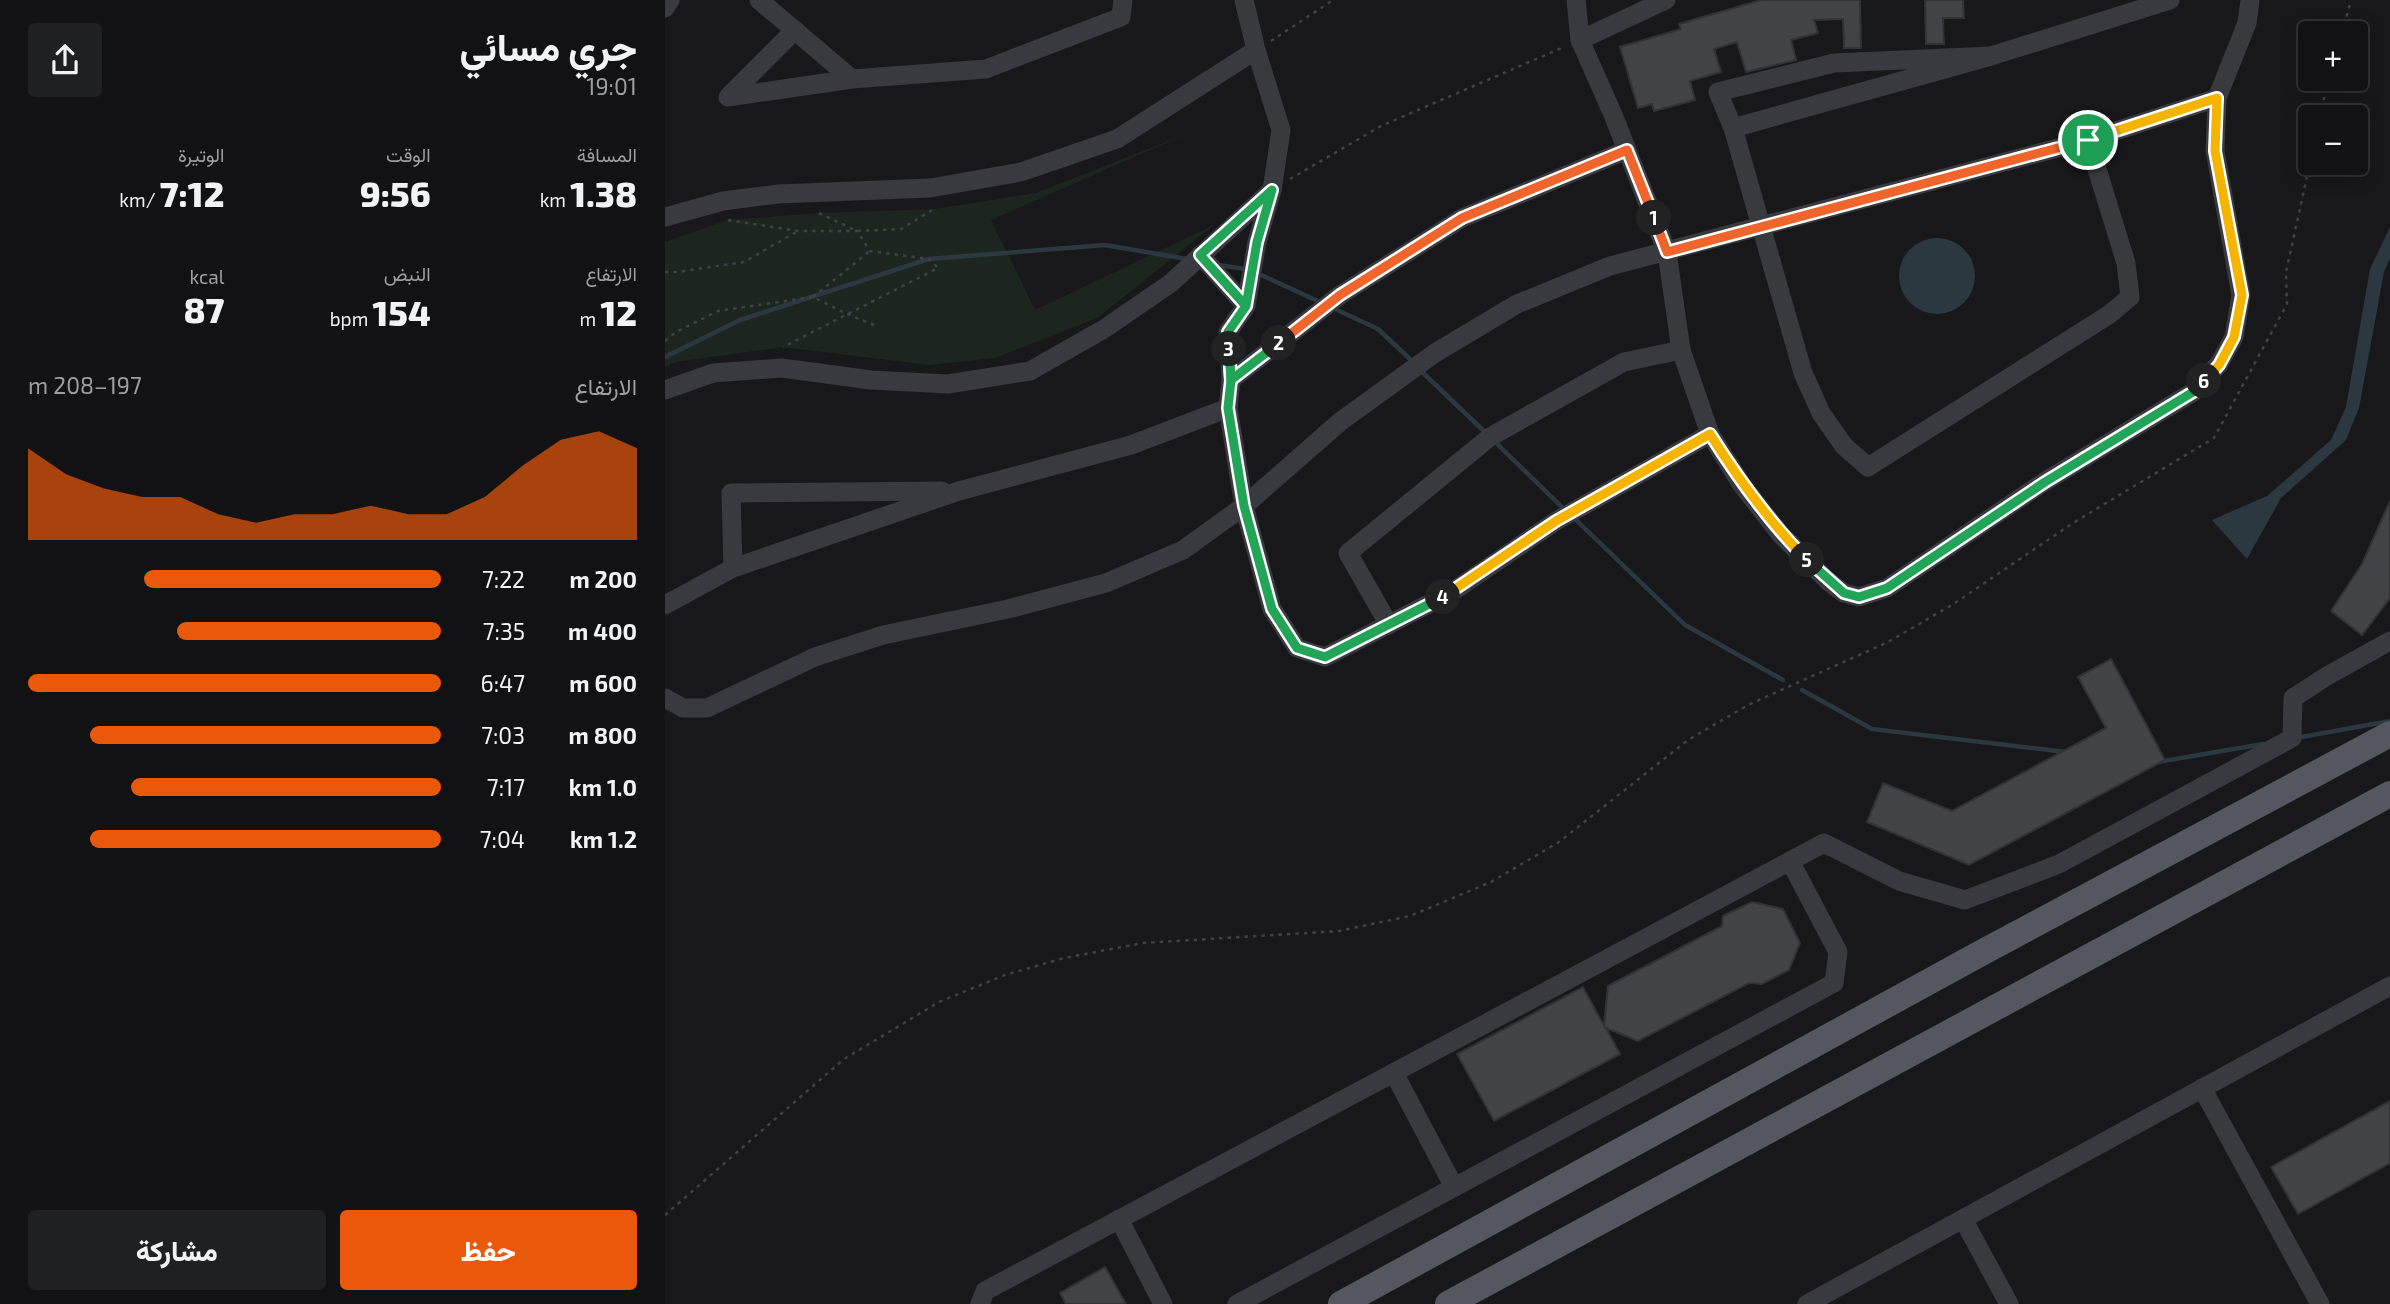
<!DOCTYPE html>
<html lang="ar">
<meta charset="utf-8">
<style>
:root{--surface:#121214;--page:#1f2022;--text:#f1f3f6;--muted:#9c9ea0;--line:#313234;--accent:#ea580c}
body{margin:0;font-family:"Exo 2",Vazirmatn,sans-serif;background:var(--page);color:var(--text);direction:rtl;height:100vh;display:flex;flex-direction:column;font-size:26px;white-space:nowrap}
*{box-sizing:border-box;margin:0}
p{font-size:23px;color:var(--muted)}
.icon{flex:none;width:38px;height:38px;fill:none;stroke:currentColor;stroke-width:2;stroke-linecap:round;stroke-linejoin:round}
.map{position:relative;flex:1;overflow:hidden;direction:ltr}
.panel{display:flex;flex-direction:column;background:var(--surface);width:665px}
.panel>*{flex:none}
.tools{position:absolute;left:1633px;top:21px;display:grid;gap:14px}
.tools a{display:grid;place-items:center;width:70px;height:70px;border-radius:7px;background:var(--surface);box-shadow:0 4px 18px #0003,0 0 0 2px var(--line);font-size:35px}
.pin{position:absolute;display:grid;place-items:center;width:60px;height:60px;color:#fff;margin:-30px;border:4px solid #fff;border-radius:50%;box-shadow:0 2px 7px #0007}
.km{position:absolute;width:35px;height:35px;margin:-18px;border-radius:50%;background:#222;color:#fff;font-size:19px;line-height:35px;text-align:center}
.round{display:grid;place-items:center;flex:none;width:74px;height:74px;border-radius:7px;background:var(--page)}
.headline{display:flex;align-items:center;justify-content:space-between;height:119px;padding:0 28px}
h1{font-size:38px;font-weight:800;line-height:52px}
.figures{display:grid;grid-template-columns:repeat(3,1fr);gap:10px;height:119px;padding:7px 28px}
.figures div{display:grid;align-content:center}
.figures b{font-size:35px;font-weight:800}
.figures small{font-size:19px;font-weight:400}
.figures p{font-size:19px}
.chart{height:196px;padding:14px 28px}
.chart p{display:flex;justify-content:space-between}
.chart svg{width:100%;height:126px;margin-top:7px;fill:var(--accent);opacity:.7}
.action{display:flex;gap:14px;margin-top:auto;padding:14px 28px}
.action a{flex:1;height:80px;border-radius:7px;background:var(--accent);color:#fff;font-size:28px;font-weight:800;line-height:80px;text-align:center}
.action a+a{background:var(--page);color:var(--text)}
ul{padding:0 28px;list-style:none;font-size:23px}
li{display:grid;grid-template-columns:112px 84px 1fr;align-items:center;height:52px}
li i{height:18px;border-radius:9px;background:var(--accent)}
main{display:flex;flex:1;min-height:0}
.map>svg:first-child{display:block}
</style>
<main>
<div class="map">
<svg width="1725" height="1304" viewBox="0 0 1725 1304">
<rect width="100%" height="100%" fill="#18181a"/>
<path fill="#1d261e" d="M526 132 326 220 370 310 549 225 432 318 330 358 264 365 118 347 10 362 0 367V242L63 220 154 213 269 209 371 193Z"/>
<g fill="#2c3840">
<path d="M1725 227V258L1719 272 1694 408 1681 440 1616 498 1582 559 1547 520 1602 496 1666 440 1681 407 1705 269Z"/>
<circle cx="1272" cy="276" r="38"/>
</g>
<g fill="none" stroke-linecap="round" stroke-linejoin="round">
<g stroke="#2c3840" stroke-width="4.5">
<path d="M554 265 580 269"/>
<path d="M592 273 657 303"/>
<path d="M668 308 713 329 747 361"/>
<path d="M0 357 75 320 264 259 440 245 522 259"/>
<path d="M755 370 822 434"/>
<path d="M828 440 900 510"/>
<path d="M909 518 1020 625 1118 680"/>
<path d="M1137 690 1207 729 1401 752"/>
<path d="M1631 738 1725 721"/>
<path d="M1493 762 1598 744"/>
</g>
</g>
<g fill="#414347" stroke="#313236" stroke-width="2">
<path d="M1096 0H1195L1196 48H1179L1178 19 1149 20 1153 33 1126 40 1131 60 1081 72 1072 42 1049 49 1056 72 1025 81 1030 100 989 111 987 104 973 108 955 47 1016 29 1014 24Z"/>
<path d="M1260 0H1298L1299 18H1278L1279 44H1261Z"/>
<path d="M1725 501V598L1697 635 1666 611 1697 564Z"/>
<path d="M1446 659 1500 760 1304 865 1202 822 1218 783 1287 811 1441 728 1413 677Z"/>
<path d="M1087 902 1118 909 1135 943 1124 970 1097 984 1084 983 973 1041 941 1028 955 1054 829 1121 792 1054 918 987 939 1026 943 986 1057 926 1058 916Z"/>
<path d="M1725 1101V1163L1633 1214 1606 1167Z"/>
<path d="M440 1267 461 1304H401L395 1293Z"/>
</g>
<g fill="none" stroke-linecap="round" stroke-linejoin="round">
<g stroke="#3e4147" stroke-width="2.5" stroke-dasharray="3.5 5" stroke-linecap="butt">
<path d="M1677 33 1686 0"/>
<path d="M606 41 668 0"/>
<path d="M1655 117 1663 79"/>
<path d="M625 179 716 126 899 47"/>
<path d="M154 213 192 231 236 229 269 209"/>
<path d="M63 220 133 231H192L205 251 264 259 273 268 118 347"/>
<path d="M0 272H13L79 262 133 231"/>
<path d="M148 297 205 251"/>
<path d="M0 341 11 332 53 311 148 297 182 314 209 325"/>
<path d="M0 1215 179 1059 274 1002 340 975 399 958 478 943 674 931 745 916 826 882 894 842 1023 740 1083 705 1223 642 1287 605 1408 523 1549 438 1622 304 1621 272 1645 163"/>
</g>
<g stroke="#383a40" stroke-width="19">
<path d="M94 0 187 79"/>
<path d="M579 0 591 50 616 130 607 190 592 242 581 306 563 332 566 380 563 408 579 506 607 609 632 648 660 657 787 592 891 521 1045 434"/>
<path d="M911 0 915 40"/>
<path d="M1001 0 915 40 949 117 1002 252 1016 350 1045 434 1077 485 1116 535 1164 582 1179 593 1194 597 1222 588 1379 482 1528 392 1554 364 1569 337 1576 295 1550 151 1552 98 1582 23 1585 0"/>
<path d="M0 8 5 0"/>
<path d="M130 30 63 97 187 79 321 69 456 17 458 0"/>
<path d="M1326 56 1505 0"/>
<path d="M1068 128 1326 56 1169 63 1053 92 1068 128 1138 373 1156 413 1179 446 1203 467 1445 314 1465 297 1461 263 1423 140"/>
<path d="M0 217 58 201 113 194 265 188 356 172 452 139 591 50"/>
<path d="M535 255 581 306"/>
<path d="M566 380 675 295 797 218 962 150"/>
<path d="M0 390 48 373 117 368 206 380 283 384 365 371 439 329 506 283 607 190"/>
<path d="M68 568 66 493 277 491"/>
<path d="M0 605 68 568 294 491 466 445 563 408"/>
<path d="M724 625 683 553 825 437 959 362 1016 350"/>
<path d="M0 698 18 708H42L150 657 218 635 343 609 441 583 518 550 579 506 676 421 770 353 852 304 945 266 1423 140 1552 98"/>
<path d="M729 1073 789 1187"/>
<path d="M1537 1088 1655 1304"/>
<path d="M454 1219 498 1304"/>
<path d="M1298 1219 1344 1304"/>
<path d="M315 1304 320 1291 1159 843 1234 881 1300 900 1394 864 1627 738 1628 698 1662 676 1725 641"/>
<path d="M572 1304 1169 983 1173 952 1125 861"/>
<path d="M1142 1304 1725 986"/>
</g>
<g stroke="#54575f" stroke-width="26">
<path d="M676 1304 1318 952 1725 734"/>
<path d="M783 1304 1725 794"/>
</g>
</g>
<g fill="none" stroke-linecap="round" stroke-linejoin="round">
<g stroke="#fff" stroke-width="14">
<path id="split-1" d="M989 218 1002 252 1423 140"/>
</g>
<g stroke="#fff" stroke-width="14">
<path id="split-2" d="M614 343 675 295 797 218 962 150 989 218"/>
</g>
<g stroke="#fff" stroke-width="14">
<path id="split-3" d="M564 349 563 332 581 306 592 242 607 190 535 255 581 306 563 332 566 380 614 343"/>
</g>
<g stroke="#fff" stroke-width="14">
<path id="split-4" d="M564 349 566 380 563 408 579 506 607 609 632 648 660 657 778 597"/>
</g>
<g stroke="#fff" stroke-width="14">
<path id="split-5" d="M778 597 891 521 1045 434C1074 480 1104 522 1142 560"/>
</g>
<g stroke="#fff" stroke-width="14">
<path id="split-6" d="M1142 560 1179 593 1194 597 1222 588 1380 482 1528 392 1539 381"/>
</g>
<g stroke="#fff" stroke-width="14">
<path id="split-7" d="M1423 140 1552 98 1550 151 1577 295 1569 337 1554 365 1539 381"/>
</g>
<use href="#split-1" stroke="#f0652b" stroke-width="9"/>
<use href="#split-2" stroke="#f0652b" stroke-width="9"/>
<use href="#split-3" stroke="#22a559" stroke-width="9"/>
<use href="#split-4" stroke="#22a559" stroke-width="9"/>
<use href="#split-5" stroke="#f5b400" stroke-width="9"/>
<use href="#split-6" stroke="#22a559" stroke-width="9"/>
<use href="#split-7" stroke="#f5b400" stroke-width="9"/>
</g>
</svg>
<div class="tools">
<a>+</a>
<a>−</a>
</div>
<div class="pin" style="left:1423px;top:140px;background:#1e9e55"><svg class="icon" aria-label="arrive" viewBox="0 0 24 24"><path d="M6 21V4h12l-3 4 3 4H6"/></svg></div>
<b class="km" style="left:989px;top:218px">1</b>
<b class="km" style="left:614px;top:343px">2</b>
<b class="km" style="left:564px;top:349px">3</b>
<b class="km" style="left:778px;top:597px">4</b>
<b class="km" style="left:1142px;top:560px">5</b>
<b class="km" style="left:1539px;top:381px">6</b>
</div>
<section class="panel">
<div class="headline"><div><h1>جري مسائي</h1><p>19:01</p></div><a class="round"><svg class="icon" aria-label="share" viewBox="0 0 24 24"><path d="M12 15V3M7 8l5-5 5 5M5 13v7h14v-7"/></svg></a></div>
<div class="figures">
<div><p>المسافة</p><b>1.38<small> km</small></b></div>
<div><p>الوقت</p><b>9:56</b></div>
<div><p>الوتيرة</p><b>7:12<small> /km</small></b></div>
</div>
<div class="figures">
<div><p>الارتفاع</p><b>12<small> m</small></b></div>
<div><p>النبض</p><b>154<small> bpm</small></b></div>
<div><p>kcal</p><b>87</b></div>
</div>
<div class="chart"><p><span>الارتفاع</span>197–208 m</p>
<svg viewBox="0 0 160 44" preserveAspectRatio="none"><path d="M0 44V12L10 21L20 26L30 29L40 29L50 35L60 38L70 35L80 35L90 32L100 35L110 35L120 29L130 18L140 9L150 6L160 12V44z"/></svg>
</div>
<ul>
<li><b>200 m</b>7:22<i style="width:72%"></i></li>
<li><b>400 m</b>7:35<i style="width:64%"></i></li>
<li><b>600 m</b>6:47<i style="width:100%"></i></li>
<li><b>800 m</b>7:03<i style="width:85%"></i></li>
<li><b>1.0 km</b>7:17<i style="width:75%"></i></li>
<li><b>1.2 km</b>7:04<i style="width:85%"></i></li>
</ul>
<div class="action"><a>حفظ</a><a>مشاركة</a></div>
</section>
</main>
